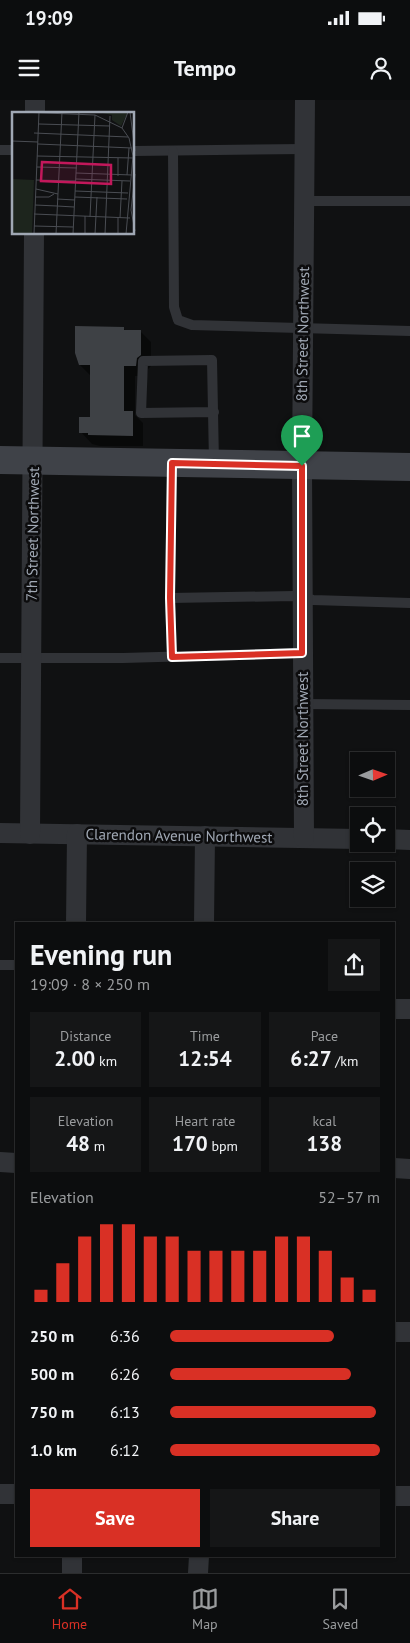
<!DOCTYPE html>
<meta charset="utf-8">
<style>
:root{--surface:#0c0d0e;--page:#151617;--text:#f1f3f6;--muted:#9a9c9e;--line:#2c2d2e;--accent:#d93025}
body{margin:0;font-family:"PT Sans",sans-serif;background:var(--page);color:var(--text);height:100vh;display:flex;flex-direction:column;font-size:19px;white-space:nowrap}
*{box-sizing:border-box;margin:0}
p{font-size:16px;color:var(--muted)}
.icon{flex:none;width:28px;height:28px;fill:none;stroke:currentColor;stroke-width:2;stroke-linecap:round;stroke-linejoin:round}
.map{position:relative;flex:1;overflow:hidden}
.panel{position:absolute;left:15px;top:822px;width:380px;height:635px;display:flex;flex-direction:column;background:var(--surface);border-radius:0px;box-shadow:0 1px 4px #0004,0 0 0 1px var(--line)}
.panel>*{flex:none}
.needle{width:32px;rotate:88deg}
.buttons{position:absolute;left:350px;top:652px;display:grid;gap:10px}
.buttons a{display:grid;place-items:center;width:45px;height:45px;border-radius:0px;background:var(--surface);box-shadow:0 1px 4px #0004,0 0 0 1px var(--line);font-size:25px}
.pin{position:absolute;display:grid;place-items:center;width:42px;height:42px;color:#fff;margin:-51px -21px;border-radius:50% 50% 50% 0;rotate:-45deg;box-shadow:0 0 5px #0007}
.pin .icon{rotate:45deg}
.round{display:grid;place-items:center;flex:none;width:52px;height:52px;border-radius:0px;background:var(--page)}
.headline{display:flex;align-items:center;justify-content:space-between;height:85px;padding:0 15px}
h1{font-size:28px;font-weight:700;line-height:38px}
.stats{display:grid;grid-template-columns:repeat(3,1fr);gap:8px;height:85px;padding:5px 15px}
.stats div{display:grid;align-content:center;border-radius:0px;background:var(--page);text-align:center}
.stats b{font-size:21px;font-weight:700}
.stats small{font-size:14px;font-weight:400}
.stats p{font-size:14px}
.chart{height:140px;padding:10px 15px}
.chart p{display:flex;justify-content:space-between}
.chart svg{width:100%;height:90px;margin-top:5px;stroke:var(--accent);stroke-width:6}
.button{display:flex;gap:10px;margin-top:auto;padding:10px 15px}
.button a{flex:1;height:58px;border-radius:0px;background:var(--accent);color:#fff;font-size:20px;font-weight:700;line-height:58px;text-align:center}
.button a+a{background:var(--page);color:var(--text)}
ul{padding:0 15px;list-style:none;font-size:16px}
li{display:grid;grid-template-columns:80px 60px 1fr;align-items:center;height:38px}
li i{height:12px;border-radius:6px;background:var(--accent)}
.status{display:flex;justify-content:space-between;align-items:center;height:35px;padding:0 25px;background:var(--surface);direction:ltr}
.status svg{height:14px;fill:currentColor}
header{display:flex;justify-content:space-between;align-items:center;height:65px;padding:0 15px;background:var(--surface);font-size:22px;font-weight:700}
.menu{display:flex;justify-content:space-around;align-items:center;height:70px;border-top:1px solid var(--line);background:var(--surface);font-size:14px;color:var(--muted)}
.menu a{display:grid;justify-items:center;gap:2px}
.menu .selected{color:var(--accent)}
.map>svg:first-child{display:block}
</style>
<div class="status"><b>19:09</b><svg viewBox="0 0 49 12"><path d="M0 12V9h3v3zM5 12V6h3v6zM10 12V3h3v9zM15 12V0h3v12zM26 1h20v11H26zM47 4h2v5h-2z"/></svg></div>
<header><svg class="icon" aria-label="menu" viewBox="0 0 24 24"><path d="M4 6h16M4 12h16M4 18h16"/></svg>Tempo<svg class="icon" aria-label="person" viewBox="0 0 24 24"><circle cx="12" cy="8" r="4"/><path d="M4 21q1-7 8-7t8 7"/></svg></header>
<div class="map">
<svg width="410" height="1473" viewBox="0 0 410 1473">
<rect width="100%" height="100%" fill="#101112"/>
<path fill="#0007" d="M123 228 126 231H140L151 242V266L148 269 147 276H135V315L143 323V346H100L92 344 81 332 91 318V276L80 265Z"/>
<path fill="#3e4145" d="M75 226 124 227V230H141V255L137 258 136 266H124V311H133V336L88 335V333H79V317H90V265H79L75 253Z"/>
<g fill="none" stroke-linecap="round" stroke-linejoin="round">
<g stroke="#313337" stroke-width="10">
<path d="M0 50H14"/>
<path d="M134 51 304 49"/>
<path d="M173 51 174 207 178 220 192 225 410 231"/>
<path d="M304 101H410"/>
<path d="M214 312 141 313 143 261 212 260 214 363"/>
<path d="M172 365 170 498 172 557"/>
<path d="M170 498 294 496 313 500 410 503"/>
<path d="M0 558H123L302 553"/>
<path d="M303 604 410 605"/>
<path d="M0 865H16"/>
</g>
<g stroke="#313337" stroke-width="20">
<path d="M35 14V0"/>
<path d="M0 733 359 739"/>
<path d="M30 734 34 134"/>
<path d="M304 738 302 365 305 0"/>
<path d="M386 739 410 740"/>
<path d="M76 824 77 734"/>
<path d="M204 824 205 736"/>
<path d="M394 909H410"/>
<path d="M0 1062 16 1063"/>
<path d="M394 1068 410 1069"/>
<path d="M394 1232H410"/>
<path d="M0 1394H16"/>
<path d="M394 1396H410"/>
<path d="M72 1473V1456"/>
<path d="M198 1473 199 1456"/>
</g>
<path stroke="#3f4248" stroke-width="28" d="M0 360 410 367"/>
</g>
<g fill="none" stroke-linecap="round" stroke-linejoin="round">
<g stroke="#fff" stroke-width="10">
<path id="route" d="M172 363 302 366V553L172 557 170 498Z"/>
</g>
<use href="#route" stroke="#d93025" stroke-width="6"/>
</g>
<g text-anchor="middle" stroke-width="5" stroke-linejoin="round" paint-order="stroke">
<g font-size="15" fill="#a0a8b4" stroke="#0c0c0d">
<text transform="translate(303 234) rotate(-89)" y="5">8th Street Northwest</text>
<text transform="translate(33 434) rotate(-89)" y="5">7th Street Northwest</text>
<text transform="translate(303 639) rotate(-90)" y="5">8th Street Northwest</text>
<text transform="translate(179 736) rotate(1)" y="5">Clarendon Avenue Northwest</text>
</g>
</g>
<g transform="translate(12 12)">
<rect width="122" height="122" fill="#101112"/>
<path d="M86 0H116L109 14 100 8V3ZM0 67 22 68 20 122H0Z" fill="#1d251d"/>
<path fill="none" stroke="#4a4d53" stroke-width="1" d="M8 0 83 3 110 16M118 0 123 39M27 12 98 14M22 21 116 25M0 29 26 30M26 32 120 36M25 44 121 46M25 55 65 56M64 61 120 63M123 62 119 98 123 119M115 63 117 36M106 64V46M64 67 118 69M24 68 64 69M24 77 46 82M63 79 116 81M23 85H37L42 82M63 85 115 87M45 87 63 88M23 93 45 94M45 94 62 95M22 102 118 106M78 105 83 3M108 106 110 69M22 114 61 115M22 122 27 0M44 122 50 0M61 122 67 0M73 122V104M83 122 85 85M93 122 98 4M106 122V106M114 122 121 44 117 26 110 16 116 0"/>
<path fill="#c2185b" fill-opacity="0.15" stroke="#c2185b" stroke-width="2.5" d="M30 50 99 53V72L29 69Z"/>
<rect width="122" height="122" fill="none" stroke="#a0a8b4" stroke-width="2.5"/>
</g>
</svg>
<div class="buttons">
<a><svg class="needle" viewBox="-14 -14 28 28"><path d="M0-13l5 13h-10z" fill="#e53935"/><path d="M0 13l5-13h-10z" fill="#9a9c9e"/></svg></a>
<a><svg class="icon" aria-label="locate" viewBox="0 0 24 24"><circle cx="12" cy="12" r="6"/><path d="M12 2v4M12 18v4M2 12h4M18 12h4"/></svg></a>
<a><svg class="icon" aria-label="layers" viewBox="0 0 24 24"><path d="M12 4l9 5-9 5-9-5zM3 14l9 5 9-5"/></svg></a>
</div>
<div class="pin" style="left:302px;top:366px;background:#1e9e55"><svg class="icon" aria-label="arrive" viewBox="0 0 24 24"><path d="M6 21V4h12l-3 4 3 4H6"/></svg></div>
<section class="panel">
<div class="headline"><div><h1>Evening run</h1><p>19:09 · 8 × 250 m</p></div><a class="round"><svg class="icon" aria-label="share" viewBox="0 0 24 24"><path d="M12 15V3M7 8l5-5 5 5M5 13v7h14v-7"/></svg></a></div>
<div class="stats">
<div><p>Distance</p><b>2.00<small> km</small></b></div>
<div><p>Time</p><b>12:54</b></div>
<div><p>Pace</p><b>6:27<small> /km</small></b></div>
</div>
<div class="stats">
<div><p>Elevation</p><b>48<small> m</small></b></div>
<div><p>Heart rate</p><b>170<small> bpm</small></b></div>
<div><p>kcal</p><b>138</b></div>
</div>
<div class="chart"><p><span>Elevation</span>52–57 m</p>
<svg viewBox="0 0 160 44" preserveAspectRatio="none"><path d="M5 44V38M15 44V25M25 44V12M35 44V6M45 44V6M55 44V12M65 44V12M75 44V19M85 44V19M95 44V19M105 44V19M115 44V12M125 44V12M135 44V19M145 44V32M155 44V38"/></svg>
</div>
<ul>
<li><b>250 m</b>6:36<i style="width:78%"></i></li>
<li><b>500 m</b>6:26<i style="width:86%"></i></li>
<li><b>750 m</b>6:13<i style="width:98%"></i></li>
<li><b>1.0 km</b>6:12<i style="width:100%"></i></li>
</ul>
<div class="button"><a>Save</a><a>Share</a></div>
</section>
</div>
<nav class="menu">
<a class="selected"><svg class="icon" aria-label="home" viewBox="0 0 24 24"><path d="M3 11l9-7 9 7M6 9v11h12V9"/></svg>Home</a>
<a><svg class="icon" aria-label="map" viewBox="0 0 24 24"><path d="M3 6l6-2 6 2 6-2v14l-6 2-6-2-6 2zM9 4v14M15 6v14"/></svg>Map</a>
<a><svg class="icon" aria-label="saved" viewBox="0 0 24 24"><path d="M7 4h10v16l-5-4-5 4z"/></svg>Saved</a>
</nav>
